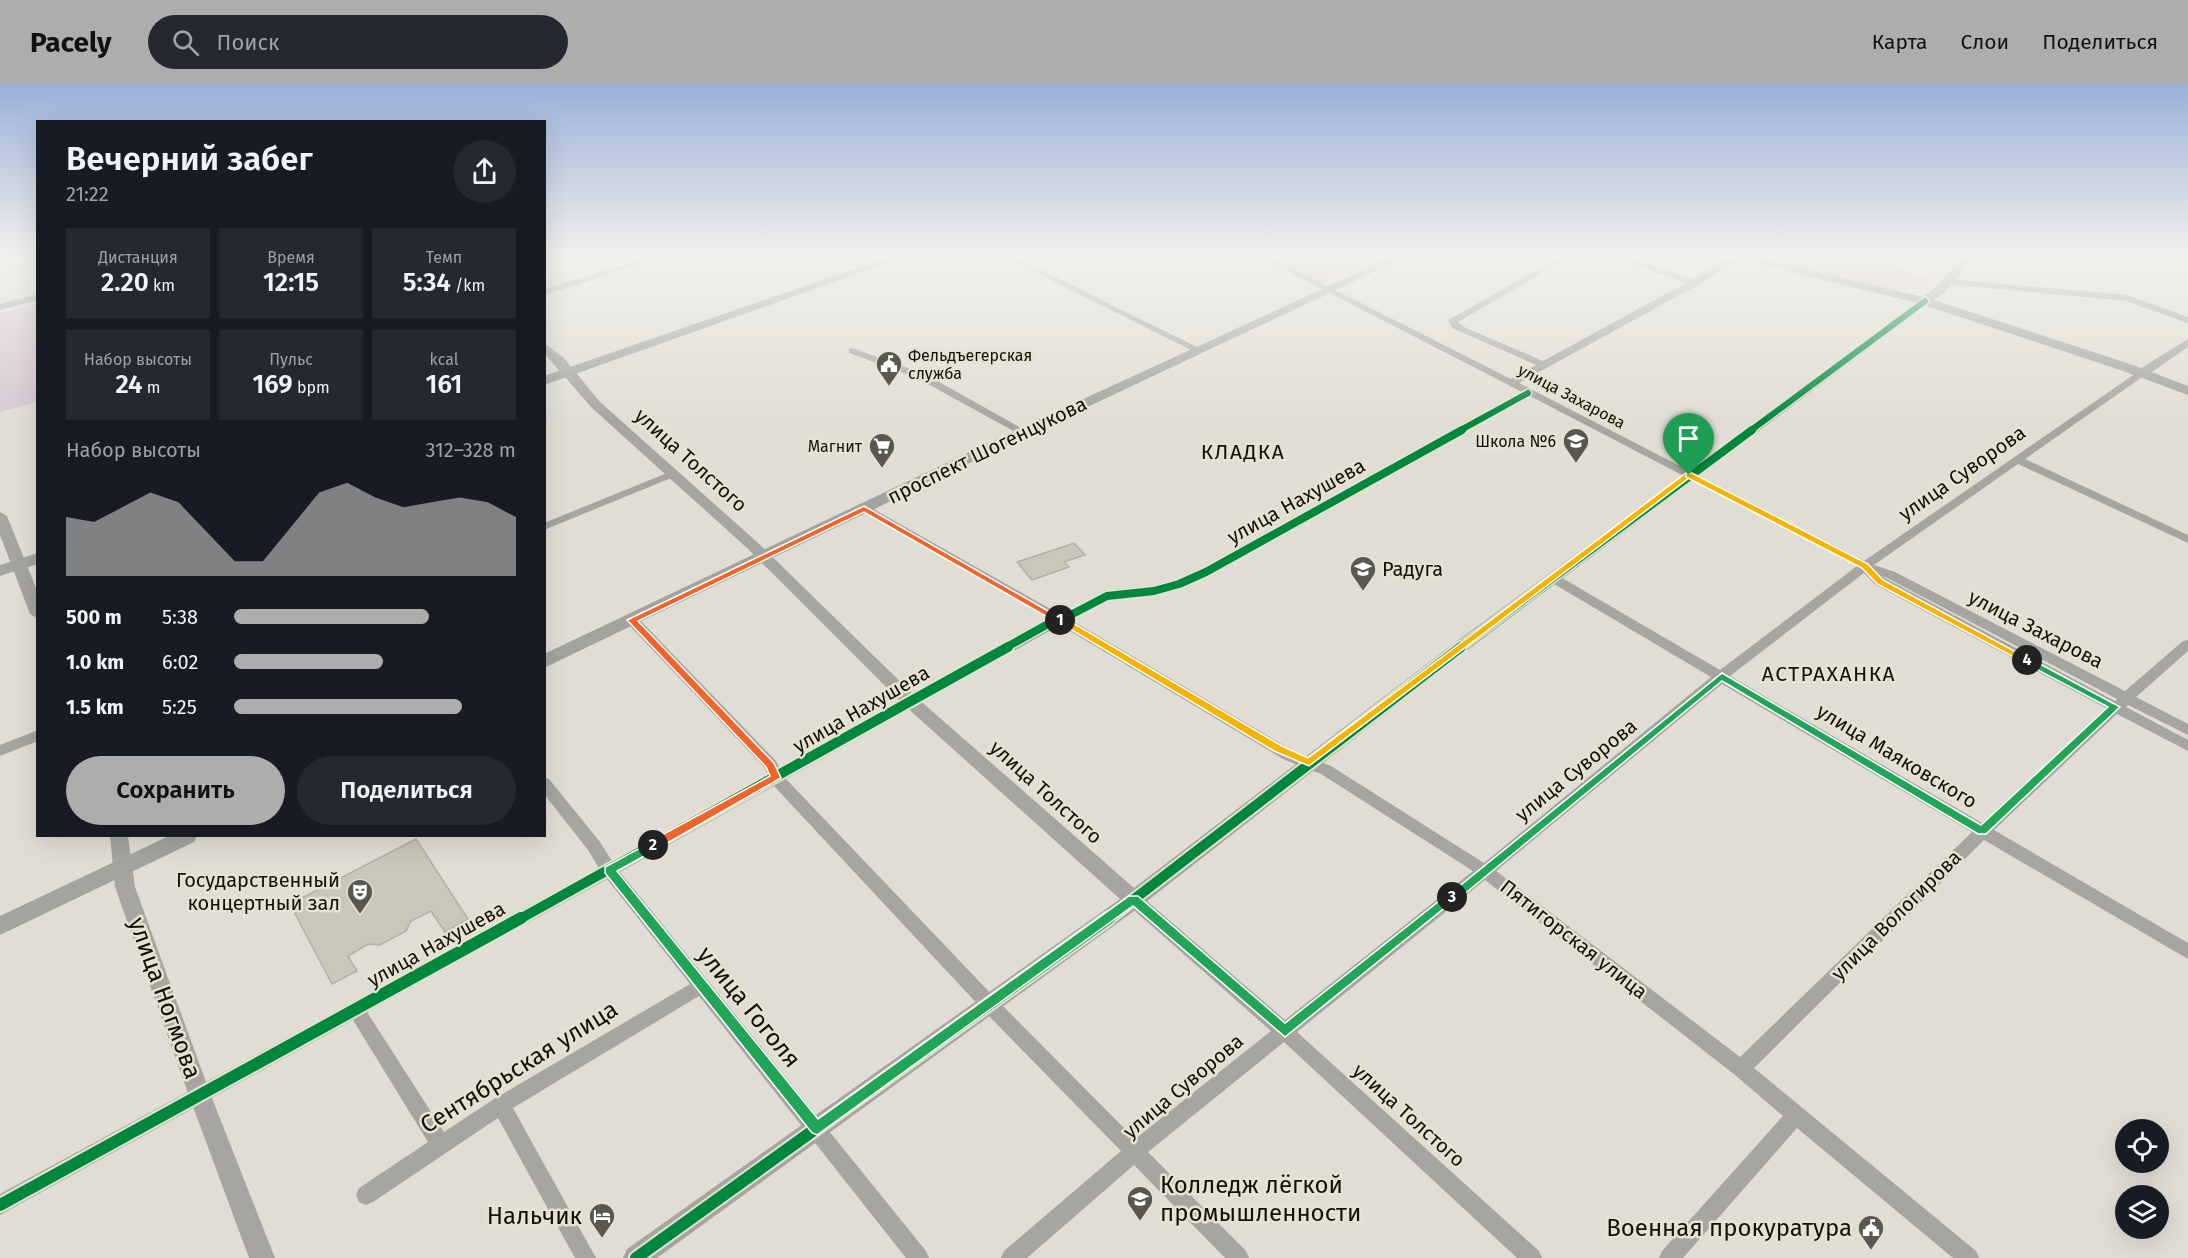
<!DOCTYPE html>
<html lang="ru">
<meta charset="utf-8">
<style>
:root{--surface:#171b24;--page:#242831;--text:#f1f3f6;--muted:#9ea1a6;--accent:#adadab}
body{margin:0;font-family:"Fira Sans",sans-serif;background:var(--page);color:var(--text);height:100vh;display:flex;flex-direction:column;font-size:22px;white-space:nowrap}
*{box-sizing:border-box;margin:0}
p{font-size:20px;color:var(--muted)}
.icon{flex:none;width:33px;height:33px;fill:none;stroke:currentColor;stroke-width:2;stroke-linecap:round;stroke-linejoin:round}
.map{position:relative;flex:1;overflow:hidden}
.details{position:absolute;left:36px;top:36px;width:510px;height:717px;display:flex;flex-direction:column;background:var(--surface);border-radius:0px;box-shadow:0 6px 24px #0002}
.details>*{flex:none}
.buttons{position:absolute;left:2115px;top:1035px;display:grid;gap:12px}
.buttons a{display:grid;place-items:center;width:54px;height:54px;border-radius:50%;background:var(--surface);box-shadow:0 6px 24px #0002;font-size:30px}
.pin{position:absolute;display:grid;place-items:center;width:51px;height:51px;color:#fff;margin:-62px -26px;border-radius:50% 50% 50% 0;rotate:-45deg;box-shadow:0 0 6px #0007}
.pin .icon{rotate:45deg}
.km{position:absolute;width:30px;height:30px;margin:-15px;border-radius:50%;background:#222;color:#fff;font-size:16px;line-height:30px;text-align:center}
.round{display:grid;place-items:center;flex:none;width:63px;height:63px;border-radius:32px;background:var(--page)}
.summary{display:flex;align-items:center;justify-content:space-between;height:102px;padding:0 30px}
h1{font-size:33px;font-weight:600;line-height:45px}
.stats{display:grid;grid-template-columns:repeat(3,1fr);gap:9px;height:102px;padding:6px 30px}
.stats div{display:grid;align-content:center;border-radius:0px;background:var(--page);text-align:center}
.stats b{font-size:26px;font-weight:600}
.stats small{font-size:16px;font-weight:400}
.stats p{font-size:16px}
.chart{height:168px;padding:12px 30px}
.chart p{display:flex;justify-content:space-between}
.chart svg{width:100%;height:108px;margin-top:6px;fill:var(--accent);opacity:.7}
.action{display:flex;gap:12px;margin-top:auto;padding:12px 30px}
.action a{flex:1;height:69px;border-radius:36px;background:var(--accent);color:#111;font-size:24px;font-weight:600;line-height:69px;text-align:center}
.action a+a{background:var(--page);color:var(--text)}
ul{padding:0 30px;list-style:none;font-size:20px}
li{display:grid;grid-template-columns:96px 72px 1fr;align-items:center;height:45px}
li i{height:15px;border-radius:8px;background:var(--accent)}
header{display:flex;align-items:center;gap:36px;box-sizing:border-box;height:84px;padding:0 30px;background:var(--accent);color:#111}
header strong{font-size:28px}
nav{display:flex;gap:33px;margin-inline-start:auto;font-size:21px}
.search{width:420px;height:54px;background:var(--page);display:flex;align-items:center;gap:15px;box-sizing:border-box;padding:0 21px;border-radius:33px;color:var(--muted);font-size:22px}
.map>svg:first-child{display:block}
</style>
<header>
<strong>Pacely</strong>
<div class="search"><svg class="icon" aria-label="search" viewBox="0 0 24 24"><circle cx="10" cy="10" r="6"/><path d="M15 15l6 6"/></svg>Поиск</div>
<nav><a>Карта</a><a>Слои</a><a>Поделиться</a></nav>
</header>
<div class="map">
<svg width="2188" height="1174" viewBox="0 0 2188 1174">
<rect width="100%" height="100%" fill="#e0ded4"/>
<g fill="#d7c7d1">
<path d="M1268 173H1381L1320 200Z"/>
<path d="M1753 173H1840L1883 179 1936 196 1920 205H1892Z"/>
<path d="M37 220V318L0 328V229Z"/>
</g>
<g fill="#cac7b8" stroke="#b2b1a9" stroke-width="1.5">
<path d="M1074 459 1085 471 1064 478 1069 483 1032 496 1017 478Z"/>
<path d="M416 755 468 835 445 848 431 827 411 837 406 847 380 861 368 860 348 872 357 887 332 900 290 820Z"/>
</g>
<g fill="none" stroke-linecap="round" stroke-linejoin="round">
<g fill="#a6a5a1" fill-rule="evenodd">
<path d="M651 173H662L544 211V205Z"/>
<path d="M1005 173H1015L1203 266 1195 268Z"/>
<path d="M1260 173H1270L1511 295 1536 281 1452 244 1448 237 1450 235 1560 173H1569L1458 238 1466 244 1543 277 1686 199 1618 175 1617 173H1628L1692 195 1734 173H1743L1698 201 1519 299 1864 477 2139 287H2145V291L2025 375 2188 451V459L2018 380 1874 481 1895 488 2125 607 2183 557 2188 556V567L2136 613 2188 640V651L2128 621 2126 623 2188 656V667L2117 630 1994 746 2188 859V875L1984 756 1754 984 1976 1167 1979 1174H1953L1797 1044 1683 1174H1659L1662 1167 1783 1032 1735 991 1485 796 1297 948 1539 1167 1542 1174H1517L1284 958 1148 1068 1246 1167 1249 1174H1225L1134 1081 1027 1174H1001L1004 1167 1121 1067 984 927 774 702 620 788 926 1167 929 1174H906L699 912 513 1024 596 1174H575L498 1034 373 1118 366 1121 359 1118 356 1111 359 1104 428 1058 353 936 0 1131V1110L599 784 588 766 544 710V694L549 695 600 758 612 777 768 692 765 684 627 539 626 536 627 533H637L776 677 780 685 1050 535 860 426V422H868L1061 531 1103 509 1154 503 1175 497 1202 485 1522 308ZM1530 312 1857 482 1720 586 1557 491H1549L1547 494 1549 497 1711 593 1484 779 1331 682 1295 668 1071 536 1110 516 1154 511 1183 503 1210 491ZM1864 489 1876 501 2106 624 1982 739 1730 592ZM1881 492 1887 494 2117 615 2115 617ZM1060 541 1285 676 1321 690 1473 787 1285 936 1140 811 1134 809 1128 811 1126 816 1128 821 1271 947 1135 1055 996 915 786 695ZM1722 600 1972 748 1740 973 1496 787ZM607 795 690 900 494 1015 444 1048 367 928Z"/>
<path d="M1948 195 2127 211 2188 233V239L2126 217 1945 200 1944 198Z"/>
<path d="M38 210V216L0 226V220Z"/>
<path d="M852 264 925 290 1028 348 1027 350H1019L917 294 849 269V265Z"/>
<path d="M672 387 678 390 676 392 544 446V439Z"/>
<path d="M38 646V657L0 672V661Z"/>
</g>
<g fill="#a6a5a1" fill-rule="evenodd">
<path d="M1925 214 1929 215V219L1457 574 1141 822 657 1174H623L627 1165 1120 815 904 621 747 464 592 324 544 269V259L563 273 600 318 757 458 916 613 1134 804 1445 566Z"/>
<path d="M2188 255V263L2146 292H2138V286Z"/>
<path d="M0 428 7 432 38 509V535L30 530 0 451Z"/>
<path d="M110 752H128L135 803 210 1009 275 1174H249L188 1009 115 803Z"/>
</g>
<g fill="#a4a49f" fill-rule="evenodd">
<path d="M889 173H905L544 301V292Z"/>
<path d="M1392 173H1406L1028 351 544 584V570L1018 345Z"/>
<path d="M1737 173H1755L1923 213 1936 203 1963 173H1974L1944 209 1934 216 2133 281 2188 302V311L2123 287 1921 220 1739 175Z"/>
<path d="M38 469V480L0 492V481Z"/>
<path d="M169 752H197L194 758 0 851V832Z"/>
</g>
<g stroke="#e5e2cf" stroke-width="9">
<g id="cycleway-far3">
<path d="M1459 347 1528 309"/>
<path d="M1750 347 1925 217"/>
</g>
</g>
<g stroke="#e5e2cf" stroke-width="11">
<g id="cycleway-far2">
<path d="M1005 564 1048 540 1061 536 1107 512 1154 507 1179 500 1206 488 1462 346"/>
<path d="M1459 564 1752 346"/>
</g>
</g>
<g stroke="#e5e2cf" stroke-width="14">
<g id="cycleway-far1">
<path d="M518 836 1008 563"/>
<path d="M1107 836 1461 563"/>
</g>
</g>
<g stroke="#e5e2cf" stroke-width="16">
<g id="cycleway">
<path d="M0 1121 521 834"/>
<path d="M636 1174 1109 834"/>
</g>
</g>
<use href="#cycleway-far3" stroke="#00873e" stroke-width="6"/>
<use href="#cycleway-far2" stroke="#00873e" stroke-width="8"/>
<use href="#cycleway-far1" stroke="#00873e" stroke-width="10"/>
<use href="#cycleway" stroke="#00873e" stroke-width="12"/>
</g>
<linearGradient id="sky" x2="0" y2="1"><stop stop-color="#9ab0d9"/><stop offset="0.51" stop-color="#f1f0ec"/><stop offset="1" stop-color="#f1f0ec" stop-opacity="0"/></linearGradient>
<rect width="2188" height="337" fill="url(#sky)"/>
<path fill="#f5b400" stroke="#fff" stroke-width="1.5" d="M1686 389 1693 391 1309 682 1274 667 1055 536 1063 533 1282 662 1308 674Z"/>
<path fill="#f0652b" stroke="#fff" stroke-width="1.5" d="M864 422 1064 536 1056 538 864 428 638 537 774 679 781 694 657 765H649V758L770 692 766 683 627 536Z"/>
<path fill="#22a559" stroke="#fff" stroke-width="1.5" d="M653 757 657 758V765L617 787 818 1035 1129 812H1138L1285 939 1448 810H1456L1458 813 1285 953 1133 822 817 1051 812 1049 605 789V783Z"/>
<path fill="#22a559" stroke="#fff" stroke-width="1.5" d="M2027 573 2120 623 1986 750H1978L1722 597 1456 817H1448L1446 813 1722 589 1981 741 2108 623 2023 578V574Z"/>
<path fill="#f5b400" stroke="#fff" stroke-width="1.5" d="M1686 389H1692L1868 480 1883 496 2031 576 2030 578H2023L1877 500 1862 484 1686 393Z"/>
<defs>
<g id="civic-pin" transform="scale(1.35)"><path d="M0 17L-7.5 6A9.5 9.5 0 1 1 7.5 6Z" fill="#595850" stroke="#e5e2cf"/><path d="M-.6-6.5H3V-4.5H.6V-3L4-1V1h2V6H-6V1h2V-1L-.6-3ZM-1.2 2.5V6h2.4V2.5Z" fill="#fff"/></g>
<g id="school-pin" transform="scale(1.35)"><path d="M0 17L-7.5 6A9.5 9.5 0 1 1 7.5 6Z" fill="#595850" stroke="#e5e2cf"/><path d="M0-5L7-2L0 1L-7-2ZM-4 1L0 2.5L4 1V4Q0 6-4 4Z" fill="#fff"/></g>
<g id="supermarket-pin" transform="scale(1.35)"><path d="M0 17L-7.5 6A9.5 9.5 0 1 1 7.5 6Z" fill="#595850" stroke="#e5e2cf"/><path d="M-6-5.5h2.5l.6 2H6L4.5 2H-2.5L-4.4-4H-6ZM-1.5 3.2a1.3 1.3 0 1 0 .1 0ZM3 3.2a1.3 1.3 0 1 0 .1 0Z" fill="#fff"/></g>
<g id="theatre-pin" transform="scale(1.35)"><path d="M0 17L-7.5 6A9.5 9.5 0 1 1 7.5 6Z" fill="#595850" stroke="#e5e2cf"/><path d="M-5-5.5Q0-4 5-5.5V0Q5 5 0 6Q-5 5-5 0ZM-3.3-2.5H-1v1.5H-3.3ZM1-2.5H3.3v1.5H1ZM-2.8 1Q0 5.5 2.8 1Z" fill="#fff"/></g>
<g id="university-pin" transform="scale(1.35)"><path d="M0 17L-7.5 6A9.5 9.5 0 1 1 7.5 6Z" fill="#595850" stroke="#e5e2cf"/><path d="M0-5L7-2L0 1L-7-2ZM-4 1L0 2.5L4 1V4Q0 6-4 4Z" fill="#fff"/></g>
<g id="hotel-pin" transform="scale(1.35)"><path d="M0 17L-7.5 6A9.5 9.5 0 1 1 7.5 6Z" fill="#595850" stroke="#e5e2cf"/><path d="M-6-4.5h1.5V1H6V5H4.5V3h-9V5H-6ZM-4 0a1.8 1.8 0 1 1 3.6 0ZM.5 0V-2.5h3Q6-2.5 6 0Z" fill="#fff"/></g>
</defs>
<g fill-rule="evenodd">
<use href="#civic-pin" x="889" y="280"/>
<use href="#school-pin" x="1576" y="357"/>
<use href="#supermarket-pin" x="882" y="362"/>
<use href="#school-pin" x="1363" y="485"/>
<use href="#theatre-pin" x="360" y="808"/>
<use href="#university-pin" x="1140" y="1115"/>
<use href="#hotel-pin" x="602" y="1132"/>
<use href="#civic-pin" x="1871" y="1144"/>
</g>
<g text-anchor="middle" stroke-width="5" stroke-linejoin="round" paint-order="stroke">
<g font-size="16" fill="#111009" stroke="#e5e2cf" text-anchor="end">
<text x="908" y="277" text-anchor="start">Фельдъегерская<tspan x="908" dy="18">служба</tspan></text>
<text x="1556" y="363">Школа №6</text>
<text x="862" y="368">Магнит</text>
</g>
<g font-size="16" fill="#111009" stroke="#e5e2cf">
<text transform="translate(1572 312) rotate(28)" y="6">улица Захарова</text>
</g>
<g font-size="20" fill="#111009" stroke="#e5e2cf">
<text transform="translate(987 366) rotate(-26)" y="7">проспект Шогенцукова</text>
<text transform="translate(691 376) rotate(42)" y="7">улица Толстого</text>
<text transform="translate(1962 389) rotate(-35)" y="7">улица Суворова</text>
<text transform="translate(1296 417) rotate(-29)" y="7">улица Нахушева</text>
<text transform="translate(2036 545) rotate(27)" y="7">улица Захарова</text>
<text transform="translate(861 625) rotate(-30)" y="7">улица Нахушева</text>
<text transform="translate(1897 672) rotate(31)" y="7">улица Маяковского</text>
<text transform="translate(1576 686) rotate(-39)" y="7">улица Суворова</text>
<text transform="translate(1046 708) rotate(42)" y="7">улица Толстого</text>
<text transform="translate(1896 831) rotate(-45)" y="7">улица Вологирова</text>
<text transform="translate(1574 855) rotate(38)" y="7">Пятигорская улица</text>
<text transform="translate(436 860) rotate(-29)" y="7">улица Нахушева</text>
<text transform="translate(1183 1002) rotate(-40)" y="7">улица Суворова</text>
<text transform="translate(1409 1031) rotate(42)" y="7">улица Толстого</text>
</g>
<g font-size="20" fill="#111009" stroke="#e5e2cf" text-anchor="start">
<text x="1382" y="492">Радуга</text>
<text x="340" y="803" text-anchor="end">Государственный<tspan x="340" dy="23">концертный зал</tspan></text>
</g>
<g font-size="21" letter-spacing="1.5" fill="#111009" stroke="#e5e2cf">
<text x="1243" y="375">КЛАДКА</text>
<text x="1829" y="597">АСТРАХАНКА</text>
</g>
<g font-size="24" fill="#111009" stroke="#e5e2cf">
<text transform="translate(165 914) rotate(70)" y="8">улица Ногмова</text>
<text transform="translate(749 923) rotate(51)" y="8">улица Гоголя</text>
<text transform="translate(519 983) rotate(-32)" y="8">Сентябрьская улица</text>
</g>
<g font-size="24" fill="#111009" stroke="#e5e2cf" text-anchor="end">
<text x="1160" y="1109" text-anchor="start">Колледж лёгкой<tspan x="1160" dy="28">промышленности</tspan></text>
<text x="582" y="1140">Нальчик</text>
<text x="1852" y="1152">Военная прокуратура</text>
</g>
</g>
</svg>
<div class="buttons">
<a><svg class="icon" aria-label="locate" viewBox="0 0 24 24"><circle cx="12" cy="12" r="6"/><path d="M12 2v4M12 18v4M2 12h4M18 12h4"/></svg></a>
<a><svg class="icon" aria-label="layers" viewBox="0 0 24 24"><path d="M12 4l9 5-9 5-9-5zM3 14l9 5 9-5"/></svg></a>
</div>
<div class="pin" style="left:1689px;top:391px;background:#1e9e55"><svg class="icon" aria-label="arrive" viewBox="0 0 24 24"><path d="M6 21V4h12l-3 4 3 4H6"/></svg></div>
<b class="km" style="left:1060px;top:536px">1</b>
<b class="km" style="left:653px;top:761px">2</b>
<b class="km" style="left:1452px;top:813px">3</b>
<b class="km" style="left:2027px;top:576px">4</b>
<section class="details">
<div class="summary"><div><h1>Вечерний забег</h1><p>21:22</p></div><a class="round"><svg class="icon" aria-label="share" viewBox="0 0 24 24"><path d="M12 15V3M7 8l5-5 5 5M5 13v7h14v-7"/></svg></a></div>
<div class="stats">
<div><p>Дистанция</p><b>2.20<small> km</small></b></div>
<div><p>Время</p><b>12:15</b></div>
<div><p>Темп</p><b>5:34<small> /km</small></b></div>
</div>
<div class="stats">
<div><p>Набор высоты</p><b>24<small> m</small></b></div>
<div><p>Пульс</p><b>169<small> bpm</small></b></div>
<div><p>kcal</p><b>161</b></div>
</div>
<div class="chart"><p><span>Набор высоты</span>312–328 m</p>
<svg viewBox="0 0 160 44" preserveAspectRatio="none"><path d="M0 44V20L10 22L20 16L30 10L40 14L50 26L60 38L70 38L80 24L90 10L100 6L110 12L120 16L130 14L140 12L150 14L160 20V44z"/></svg>
</div>
<ul>
<li><b>500 m</b>5:38<i style="width:69%"></i></li>
<li><b>1.0 km</b>6:02<i style="width:53%"></i></li>
<li><b>1.5 km</b>5:25<i style="width:81%"></i></li>
</ul>
<div class="action"><a>Сохранить</a><a>Поделиться</a></div>
</section>
</div>
